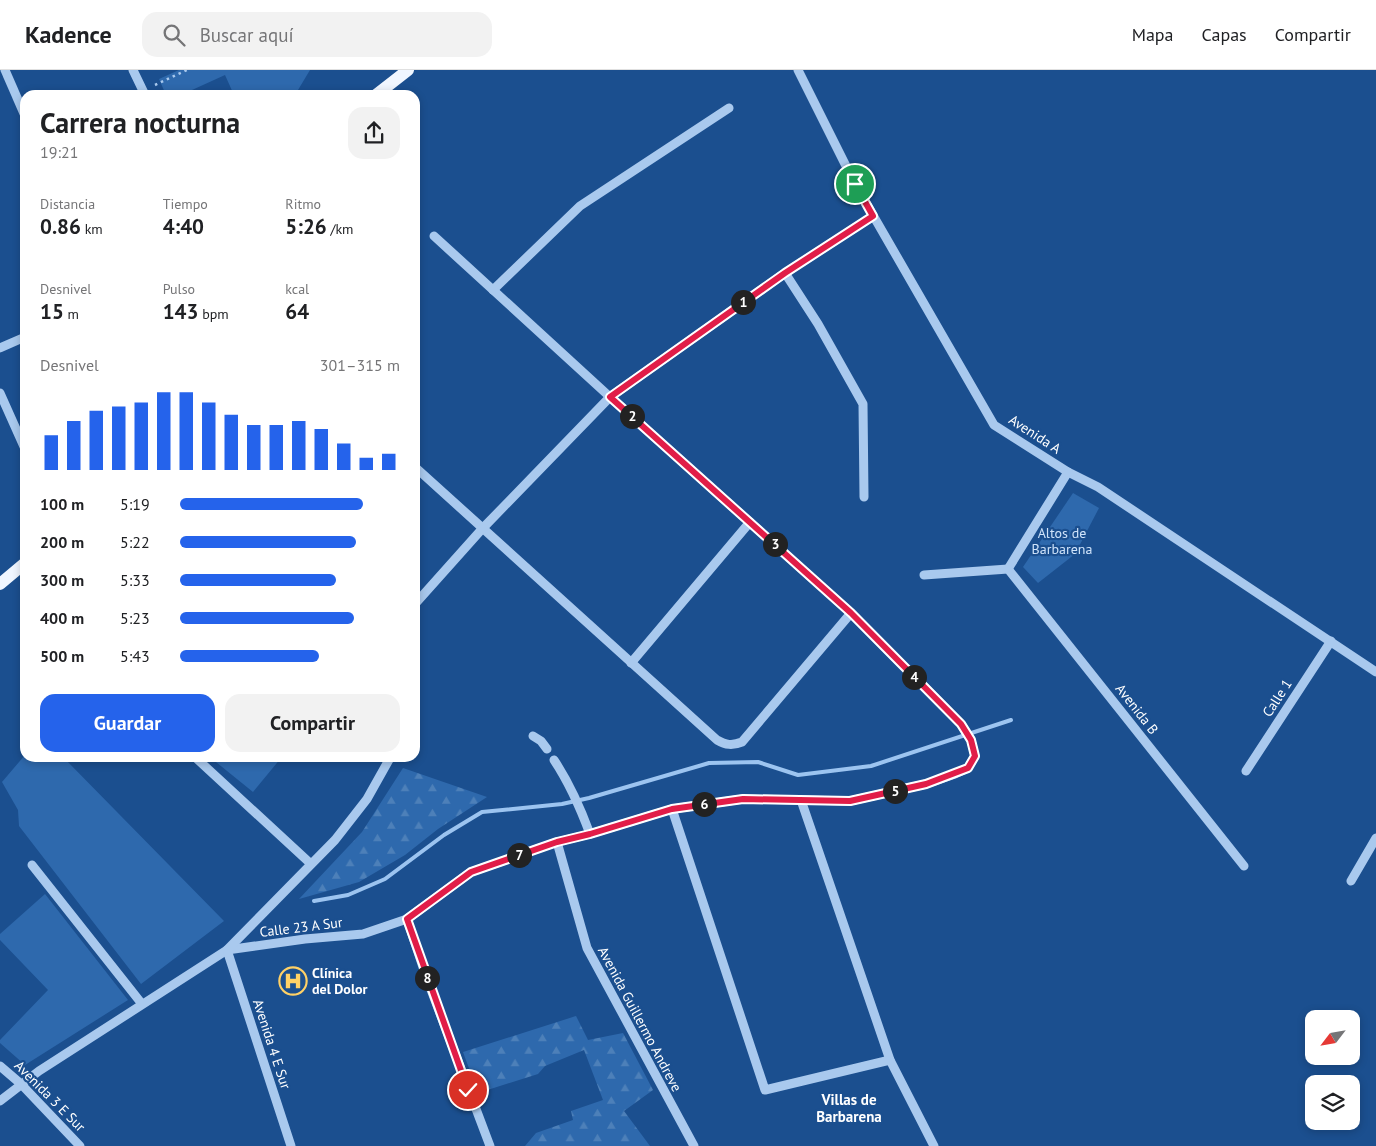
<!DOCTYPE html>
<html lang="es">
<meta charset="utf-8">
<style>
:root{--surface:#fff;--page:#f2f2f2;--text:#202124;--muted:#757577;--line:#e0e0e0;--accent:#2563eb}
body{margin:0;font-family:"PT Sans",sans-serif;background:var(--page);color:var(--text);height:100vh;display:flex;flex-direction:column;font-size:19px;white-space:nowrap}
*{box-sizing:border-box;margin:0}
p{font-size:16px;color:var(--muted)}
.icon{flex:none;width:28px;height:28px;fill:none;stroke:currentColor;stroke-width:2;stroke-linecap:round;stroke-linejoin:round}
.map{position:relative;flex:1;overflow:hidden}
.side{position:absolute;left:20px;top:20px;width:400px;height:672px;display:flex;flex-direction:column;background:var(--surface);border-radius:15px;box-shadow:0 2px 8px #0003}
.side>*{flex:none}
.needle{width:32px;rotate:239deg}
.tools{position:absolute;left:1305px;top:940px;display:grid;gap:10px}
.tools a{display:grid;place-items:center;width:55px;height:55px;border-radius:10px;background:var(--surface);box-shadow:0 2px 8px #0003;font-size:25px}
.pin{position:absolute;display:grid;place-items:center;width:42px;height:42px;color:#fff;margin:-21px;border:2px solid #fff;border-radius:50%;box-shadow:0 1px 5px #0007}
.km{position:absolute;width:25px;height:25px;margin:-12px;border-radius:50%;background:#222;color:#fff;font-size:14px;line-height:25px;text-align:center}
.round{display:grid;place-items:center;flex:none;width:52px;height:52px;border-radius:15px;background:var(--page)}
.head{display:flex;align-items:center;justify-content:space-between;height:85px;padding:0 20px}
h1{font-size:28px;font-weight:700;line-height:38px}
.metrics{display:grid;grid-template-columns:repeat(3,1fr);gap:8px;height:85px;padding:5px 20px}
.metrics div{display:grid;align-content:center}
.metrics b{font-size:21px;font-weight:700}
.metrics small{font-size:14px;font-weight:400}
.metrics p{font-size:14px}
.chart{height:140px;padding:10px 20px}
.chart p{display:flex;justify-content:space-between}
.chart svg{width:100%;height:90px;margin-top:5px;stroke:var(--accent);stroke-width:6}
.action{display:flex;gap:10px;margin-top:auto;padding:10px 20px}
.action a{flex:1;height:58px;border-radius:15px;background:var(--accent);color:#fff;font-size:20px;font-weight:700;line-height:58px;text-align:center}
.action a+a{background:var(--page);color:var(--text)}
ul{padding:0 20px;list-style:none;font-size:16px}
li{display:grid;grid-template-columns:80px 60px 1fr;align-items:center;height:38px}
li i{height:12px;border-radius:6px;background:var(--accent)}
header{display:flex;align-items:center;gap:30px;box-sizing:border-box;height:70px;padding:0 25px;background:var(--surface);border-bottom:1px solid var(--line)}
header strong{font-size:24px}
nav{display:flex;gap:28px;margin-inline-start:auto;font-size:18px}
.search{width:350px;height:45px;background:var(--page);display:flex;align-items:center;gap:12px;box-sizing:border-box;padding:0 18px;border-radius:15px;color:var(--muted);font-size:19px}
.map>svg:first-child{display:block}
</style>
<header>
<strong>Kadence</strong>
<div class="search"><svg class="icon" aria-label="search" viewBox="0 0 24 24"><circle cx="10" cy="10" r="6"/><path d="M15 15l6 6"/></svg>Buscar aquí</div>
<nav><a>Mapa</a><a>Capas</a><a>Compartir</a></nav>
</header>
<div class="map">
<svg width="1376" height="1076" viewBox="0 0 1376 1076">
<defs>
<pattern id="forest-firs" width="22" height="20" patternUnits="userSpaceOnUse" patternTransform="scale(1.25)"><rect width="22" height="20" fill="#2e69ad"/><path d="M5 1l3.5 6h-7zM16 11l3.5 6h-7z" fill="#4d80b9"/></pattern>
</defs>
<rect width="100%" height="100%" fill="#1b4f8f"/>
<g fill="#2e69ad">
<path d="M179 0H310L295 25H234L225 5 181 25H166L159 9Z"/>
<path d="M1073 423 1099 438 1075 484 1038 513 1023 497Z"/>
<path d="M25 685V688H64L224 851 141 914 19 756 18 740 2 712Z"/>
<path d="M211 688H281L253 722Z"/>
<path d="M45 824 128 930 25 995 0 973V970L48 920 0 870V864Z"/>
</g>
<g fill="url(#forest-firs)">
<path d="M403 698 487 727 438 759 405 785 359 812 299 829 362 762Z"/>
<path d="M576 946 588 970 623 963 653 1020 624 1041 650 1076H525L536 1063 573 1050 571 1041 603 1030 584 980 545 996 538 1004 478 1023 463 982Z"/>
</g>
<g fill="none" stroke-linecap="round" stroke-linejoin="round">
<path stroke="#9cc4f0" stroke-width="4" d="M314 831 348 825 385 809 444 765 482 742 562 734 589 728 709 693 758 692 798 705 871 696 1011 650"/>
<path stroke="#a9c9ee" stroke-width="2.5" stroke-dasharray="2.5 4" stroke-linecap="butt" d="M155 15 187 0"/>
<g stroke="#a9c9ee" stroke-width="9">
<path d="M5 0 25 46"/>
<path d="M133 0 145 25"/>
<path d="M798 0 855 114 994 355 1068 402 1098 417 1376 602"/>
<path d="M493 220 580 136 729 38"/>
<path d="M0 278 25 267"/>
<path d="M0 323 25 379"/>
<path d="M415 397 717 670C726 675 732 676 742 672L851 543"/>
<path d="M864 427 863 334 818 254 785 203 873 146"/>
<path d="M1008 499 1068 402"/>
<path d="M924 505 1008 499 1244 796"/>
<path d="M415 534 482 459 610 327 785 203"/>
<path d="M631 593 750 452"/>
<path d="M533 666 541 671 547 679"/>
<path d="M196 688 311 794"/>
<path d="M554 690C570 714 580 737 590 764"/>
<path d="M1246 701 1331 571"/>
<path d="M801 730 890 990 934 1076"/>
<path d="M672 739 765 1020 890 990"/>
<path d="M557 772 587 878 694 1076"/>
<path d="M32 795 142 934"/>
<path d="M1351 811 1376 768"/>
<path d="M407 849 427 909 490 1076"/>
<path d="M0 996 21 1014 80 1076"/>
<path d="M0 1031 39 1001 227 880 305 869 363 864 407 849 471 802 557 772 590 764 672 739 743 729 850 731 926 714 955 704 968 698 975 686 971 670 961 654 851 543 610 327 434 166"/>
<path d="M291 1076 227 880 335 770 367 729 390 688"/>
</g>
<g stroke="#f0f6ff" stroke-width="12">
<path d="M376 25 408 0"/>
<path d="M0 514 25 493"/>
</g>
</g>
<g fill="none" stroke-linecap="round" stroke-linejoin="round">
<g stroke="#fff" stroke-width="10">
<path id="route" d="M468 1020 407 849 471 802 557 772 590 764 672 739 743 729 850 731 926 714 968 698 975 686 971 670 961 654 851 543 610 327 785 203 873 146 855 114"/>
</g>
<use href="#route" stroke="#e11d48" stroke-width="6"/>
</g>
<defs>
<g id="hospital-ring" transform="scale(1.4375)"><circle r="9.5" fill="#1b4f8f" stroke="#ffd166" stroke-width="1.5"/><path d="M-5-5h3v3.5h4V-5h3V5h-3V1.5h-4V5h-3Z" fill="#ffd166"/></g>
</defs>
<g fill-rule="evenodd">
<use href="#hospital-ring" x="293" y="911"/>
</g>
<g text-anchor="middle" stroke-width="4.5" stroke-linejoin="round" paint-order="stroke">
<g font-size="14" fill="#fff" stroke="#1b4f8f">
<text transform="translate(1035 364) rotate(33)" y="5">Avenida A</text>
<text transform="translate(1277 628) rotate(-57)" y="5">Calle 1</text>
<text transform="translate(1137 639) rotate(52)" y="5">Avenida B</text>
<text transform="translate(301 857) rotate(-7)" y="5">Calle 23 A Sur</text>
<text transform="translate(640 949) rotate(62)" y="5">Avenida Guillermo Andreve</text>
<text transform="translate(272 974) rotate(72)" y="5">Avenida 4 E Sur</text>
<text transform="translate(50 1026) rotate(45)" y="5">Avenida 3 E Sur</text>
</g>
<g font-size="14" fill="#cfe3fa" stroke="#1b4f8f">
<text x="1062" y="468">Altos de<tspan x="1062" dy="16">Barbarena</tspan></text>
</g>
<g font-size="14" font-weight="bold" fill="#fff" stroke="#1b4f8f" text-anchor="start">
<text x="312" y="908">Clínica<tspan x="312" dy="16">del Dolor</tspan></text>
</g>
<g font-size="15" font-weight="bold" fill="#fff" stroke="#1b4f8f">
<text x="849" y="1035">Villas de<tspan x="849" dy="17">Barbarena</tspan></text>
</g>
</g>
</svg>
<div class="tools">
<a><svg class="needle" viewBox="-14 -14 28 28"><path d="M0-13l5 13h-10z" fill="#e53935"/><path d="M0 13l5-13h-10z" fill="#757577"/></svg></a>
<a><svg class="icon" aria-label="layers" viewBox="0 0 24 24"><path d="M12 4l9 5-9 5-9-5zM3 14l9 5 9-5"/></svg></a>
</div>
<div class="pin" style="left:855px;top:114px;background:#1e9e55"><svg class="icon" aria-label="arrive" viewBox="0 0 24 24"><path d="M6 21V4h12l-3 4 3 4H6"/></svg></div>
<div class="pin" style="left:468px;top:1020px;background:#d93025"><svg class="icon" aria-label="check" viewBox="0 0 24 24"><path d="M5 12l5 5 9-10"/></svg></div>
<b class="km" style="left:743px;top:232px">1</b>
<b class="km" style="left:632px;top:346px">2</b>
<b class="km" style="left:775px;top:474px">3</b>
<b class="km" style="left:914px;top:607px">4</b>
<b class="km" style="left:895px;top:721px">5</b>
<b class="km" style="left:704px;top:734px">6</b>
<b class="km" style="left:519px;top:785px">7</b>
<b class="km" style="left:427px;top:908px">8</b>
<section class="side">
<div class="head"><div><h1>Carrera nocturna</h1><p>19:21</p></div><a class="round"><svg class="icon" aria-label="share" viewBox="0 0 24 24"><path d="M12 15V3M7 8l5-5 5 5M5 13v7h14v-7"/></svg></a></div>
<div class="metrics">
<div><p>Distancia</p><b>0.86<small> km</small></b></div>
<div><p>Tiempo</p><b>4:40</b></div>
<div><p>Ritmo</p><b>5:26<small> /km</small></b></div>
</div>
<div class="metrics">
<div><p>Desnivel</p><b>15<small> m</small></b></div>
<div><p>Pulso</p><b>143<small> bpm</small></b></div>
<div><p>kcal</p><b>64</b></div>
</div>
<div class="chart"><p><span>Desnivel</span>301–315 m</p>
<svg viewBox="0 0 160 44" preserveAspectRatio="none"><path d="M5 44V27M15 44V20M25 44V15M35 44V13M45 44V11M55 44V6M65 44V6M75 44V11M85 44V17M95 44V22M105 44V22M115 44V20M125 44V24M135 44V31M145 44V38M155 44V36"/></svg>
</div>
<ul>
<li><b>100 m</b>5:19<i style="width:83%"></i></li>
<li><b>200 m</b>5:22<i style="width:80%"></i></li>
<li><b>300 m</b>5:33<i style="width:71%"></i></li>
<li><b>400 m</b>5:23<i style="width:79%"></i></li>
<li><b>500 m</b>5:43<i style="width:63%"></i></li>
</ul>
<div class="action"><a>Guardar</a><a>Compartir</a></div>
</section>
</div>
